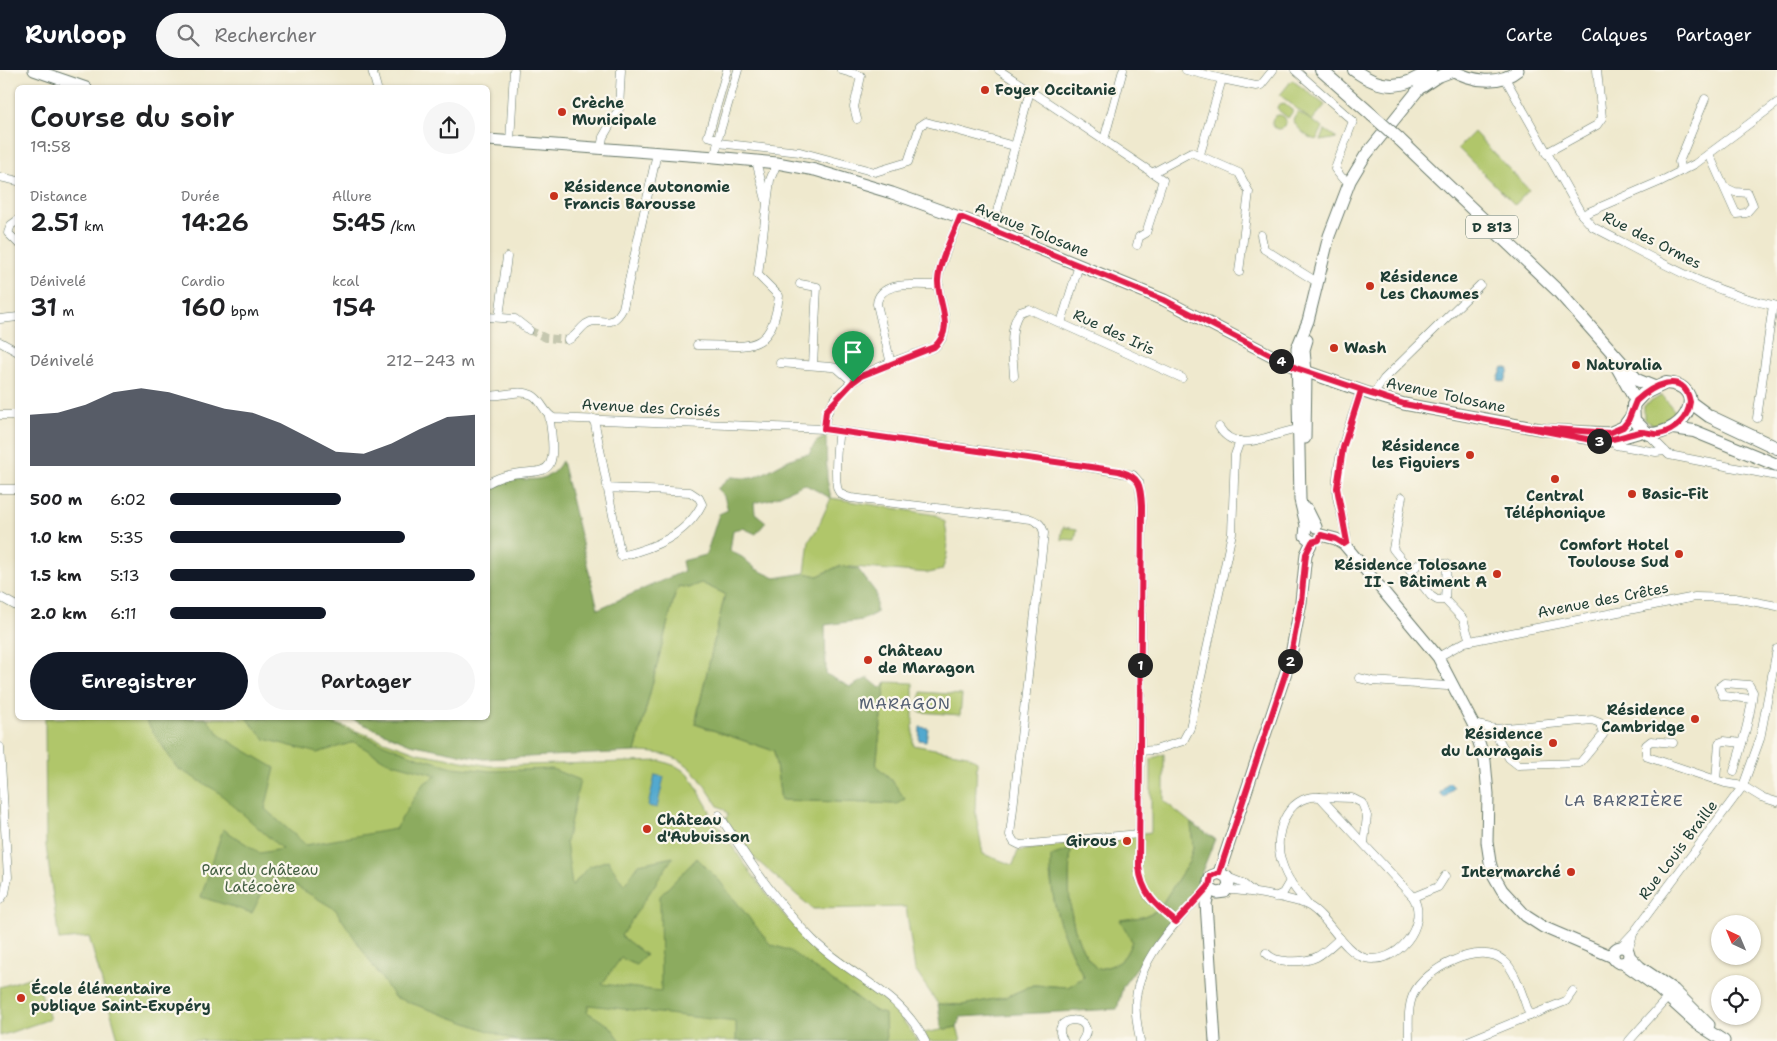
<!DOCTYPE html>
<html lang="fr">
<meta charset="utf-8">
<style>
:root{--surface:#fff;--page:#f6f6f6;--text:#202124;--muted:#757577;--accent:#111827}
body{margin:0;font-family:"Shantell Sans",sans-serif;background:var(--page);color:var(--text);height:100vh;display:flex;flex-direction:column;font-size:19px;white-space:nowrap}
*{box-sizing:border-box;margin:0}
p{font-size:16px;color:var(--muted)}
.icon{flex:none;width:28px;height:28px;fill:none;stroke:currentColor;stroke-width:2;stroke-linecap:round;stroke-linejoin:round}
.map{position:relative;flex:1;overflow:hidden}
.sheet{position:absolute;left:15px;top:15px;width:475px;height:635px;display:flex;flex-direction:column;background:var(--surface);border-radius:8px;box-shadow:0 1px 4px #0004}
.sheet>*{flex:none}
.needle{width:32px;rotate:316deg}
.buttons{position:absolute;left:1711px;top:845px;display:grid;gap:10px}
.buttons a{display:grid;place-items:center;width:50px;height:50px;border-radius:50%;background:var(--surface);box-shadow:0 1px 4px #0004;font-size:25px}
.pin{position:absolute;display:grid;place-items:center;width:42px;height:42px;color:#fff;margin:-51px -21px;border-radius:50% 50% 50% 0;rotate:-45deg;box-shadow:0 0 5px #0007}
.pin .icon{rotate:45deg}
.km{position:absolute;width:25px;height:25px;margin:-12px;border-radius:50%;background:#222;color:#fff;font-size:14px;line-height:25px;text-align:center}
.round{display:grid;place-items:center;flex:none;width:52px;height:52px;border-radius:26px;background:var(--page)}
.summary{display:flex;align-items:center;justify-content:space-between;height:85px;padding:0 15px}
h1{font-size:28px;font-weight:600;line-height:38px}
.metrics{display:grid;grid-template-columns:repeat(3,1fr);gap:8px;height:85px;padding:5px 15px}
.metrics div{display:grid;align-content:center}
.metrics b{font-size:25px;font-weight:600}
.metrics small{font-size:14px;font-weight:400}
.metrics p{font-size:14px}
.chart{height:140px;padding:10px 15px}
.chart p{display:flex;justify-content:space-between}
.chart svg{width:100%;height:90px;margin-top:5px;fill:var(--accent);opacity:.7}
.cta{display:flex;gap:10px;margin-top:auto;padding:10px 15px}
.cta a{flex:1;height:58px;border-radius:30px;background:var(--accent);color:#fff;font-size:20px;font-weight:600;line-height:58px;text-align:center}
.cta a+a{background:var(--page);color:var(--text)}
ul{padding:0 15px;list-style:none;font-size:16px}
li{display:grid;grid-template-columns:80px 60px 1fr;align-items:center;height:38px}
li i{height:12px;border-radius:6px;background:var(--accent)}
header{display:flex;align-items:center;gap:30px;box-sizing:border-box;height:70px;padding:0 25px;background:var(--accent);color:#fff}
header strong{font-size:24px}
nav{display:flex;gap:28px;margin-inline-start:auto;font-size:18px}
.search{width:350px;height:45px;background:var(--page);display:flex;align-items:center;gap:12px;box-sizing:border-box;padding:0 18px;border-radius:28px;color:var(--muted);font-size:19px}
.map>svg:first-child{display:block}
</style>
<header>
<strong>Runloop</strong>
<div class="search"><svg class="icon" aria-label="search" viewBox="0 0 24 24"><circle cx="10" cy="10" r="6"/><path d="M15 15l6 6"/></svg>Rechercher</div>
<nav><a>Carte</a><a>Calques</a><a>Partager</a></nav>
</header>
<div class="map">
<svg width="1777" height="971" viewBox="0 0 1777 971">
<rect width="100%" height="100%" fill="#fbf7ec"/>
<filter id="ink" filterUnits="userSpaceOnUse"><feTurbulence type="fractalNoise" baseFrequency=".02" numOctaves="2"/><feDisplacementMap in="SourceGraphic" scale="10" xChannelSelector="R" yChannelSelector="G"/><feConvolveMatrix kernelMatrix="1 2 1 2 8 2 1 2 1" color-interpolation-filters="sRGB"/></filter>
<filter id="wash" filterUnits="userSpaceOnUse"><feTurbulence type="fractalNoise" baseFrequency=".0096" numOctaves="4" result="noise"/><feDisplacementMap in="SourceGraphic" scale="20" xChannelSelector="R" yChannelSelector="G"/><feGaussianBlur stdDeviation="1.12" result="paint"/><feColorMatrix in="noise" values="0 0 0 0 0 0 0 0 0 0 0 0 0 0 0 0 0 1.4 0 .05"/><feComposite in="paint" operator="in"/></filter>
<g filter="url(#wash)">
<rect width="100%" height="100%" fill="#efe9ce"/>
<g fill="#b0c66b" stroke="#688250">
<path d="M1292 10 1325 35 1312 51 1280 25Z"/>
<path d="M1283 33 1293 41 1288 48 1277 39 1278 35Z"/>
<path d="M1298 42 1323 58 1316 70C1307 68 1297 58 1293 50Z"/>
<circle cx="1279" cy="52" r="7"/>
<path d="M1325 60 1337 68 1321 71Z"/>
<path d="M1474 62 1529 120 1515 135 1458 78Z"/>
<path d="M1662 325 1677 344C1667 352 1655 360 1644 349V336Z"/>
<path d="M831 428 936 445 945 452C948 472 950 481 942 500L929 503 839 496 818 506 805 503 809 471 817 459Z"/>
<path d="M1063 457 1077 459 1075 470 1061 469Z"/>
<path d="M701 512 725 524 695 654 774 681 781 730 897 734 904 729 891 709 876 696 886 612 913 613V675L967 685 977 691 975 740 983 784 1013 795 1018 781 1151 762V689L1164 684V731L1191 753 1193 778 1189 792 1158 840 1142 847 1121 850 1132 871C1125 890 1118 896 1097 899 1067 868 1067 819 1071 779L1050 804C1055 844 1064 872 1084 907L1068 917 1033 915 1006 927 962 935 938 934 915 900 906 837 813 839 747 782 726 749 728 745 724 739 718 736C693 697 685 682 635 682L675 524 679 516 688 518Z"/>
<path d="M921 622 962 625 960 645 919 642Z"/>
<path d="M45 648H320L418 683 490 696 661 691 676 696 689 704 710 741C709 747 712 754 718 755 746 797 777 842 815 877 834 894 856 907 876 922 893 936 905 953 918 971H222L118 968 89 867 59 870 46 776Z"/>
<path d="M35 906 50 949 0 966V917Z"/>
<path d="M957 957 961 971H928L924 963Z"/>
</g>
<g fill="#8cab5f" stroke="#56744a">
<path d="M826 366 827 409 831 428 804 414 771 429 754 433 755 443 766 452 756 464 743 458 733 460 730 481 742 487 756 499 775 508 805 503 818 506 839 496 858 499 876 523V543L862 550 825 555 826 604 850 617 868 608 880 618 886 612 876 696 891 709 905 729 897 734 781 730 774 681 695 654 725 524 701 513 688 518 679 516 675 524 635 682 484 689 410 674 349 648H488V417C492 415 497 411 502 410 527 406 547 418 562 391L598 539 684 501 682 491 706 485 719 444 728 440 724 426 717 419 731 407C738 407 748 410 755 407 774 400 788 386 809 384L816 372Z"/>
<path d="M144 648H206L222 667 275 698 265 739 306 775 395 759 423 714 437 705 386 691 354 672 317 683 265 669 246 648H304L335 655 417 687 453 697 490 701 552 699 580 710 566 772 572 816 588 797 608 790 624 815 639 794 673 787 621 866 646 885 636 895 621 888 602 914 661 921 660 826 697 788 718 809 770 874 790 881 875 941 885 944 886 971H736V952L589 935 587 942 610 956 621 971H517L394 927 335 839 284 809 268 811 252 843 201 827 223 759 260 783 282 779 217 721 177 698Z"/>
<path d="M1191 753 1215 769 1195 819 1123 916 1117 939 960 947 957 957 942 960 938 934 962 935 1006 927 1033 915 1068 917 1084 907C1062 868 1049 831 1051 786L1071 779C1067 818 1067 869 1097 899 1118 896 1125 890 1132 871L1120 850 1142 847 1158 840 1189 792 1193 778Z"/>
</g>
<g fill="#53a9cf" stroke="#397382">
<path d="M1503 297 1509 299 1505 312 1498 310Z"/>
<path d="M920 657 928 658 926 671 919 670Z"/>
<path d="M655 705 664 707 657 738 648 736Z"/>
<path d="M1449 712 1454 717 1445 728 1440 723Z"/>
</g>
</g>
<g filter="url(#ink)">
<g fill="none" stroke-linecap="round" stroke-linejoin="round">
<path stroke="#c5c7af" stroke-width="8" stroke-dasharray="8 4" stroke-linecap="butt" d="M529 260 546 268 568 270"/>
<g stroke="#68796a" stroke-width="9">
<g id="street">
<path d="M372 0 377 18"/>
<path d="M841 0 861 6 854 37 857 49"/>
<path d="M999 0 1163 110 1146 163 1139 167 1137 175"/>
<path d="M1186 0 1222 9"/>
<path d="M1295 0 1353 51 1335 99 1342 108 1350 111"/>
<path d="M1505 8 1582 145 1593 157C1652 187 1712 224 1777 236"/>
<path d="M718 69 708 66 727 0"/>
<path d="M1104 70 1123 0"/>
<path d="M510 72 514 0"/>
<path d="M718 73 800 82 875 102 908 92 920 56 926 52 1014 76"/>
<path d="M601 78 603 67 619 39 621 0"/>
<path d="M1546 83 1597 55 1602 48 1597 0"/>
<path d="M1200 84 1222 9 1256 16 1261 15 1273 0"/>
<path d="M1709 84 1736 144 1746 143 1753 135 1748 123 1735 122 1724 117"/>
<path d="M715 87 719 65 738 0"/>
<path d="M756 91 766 130"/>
<path d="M1681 101 1679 92 1705 29"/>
<path d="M1152 103 1191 82 1239 103 1249 122 1239 202"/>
<path d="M0 107 18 111"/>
<path d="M1582 145 1661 111 1695 94 1777 33"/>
<path d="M18 150 11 155 8 163 18 173"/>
<path d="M992 160 1030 21"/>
<path d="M1261 165 1264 179 1317 212"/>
<path d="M800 214 817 217 813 295"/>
<path d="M488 247 515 249 529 260"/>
<path d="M499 247 507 187"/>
<path d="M0 249 18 247"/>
<path d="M1061 253 1079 195"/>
<path d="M568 270C577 266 578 260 586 254 601 244 610 263 623 238L657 83"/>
<path d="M0 272 18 282"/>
<path d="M697 275C748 275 771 287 779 226L758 205 770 110 777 93"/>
<path d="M780 293 831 297 837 298 853 312"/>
<path d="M891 294 877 234C879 209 921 216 939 215"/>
<path d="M1014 306C1013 287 1008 257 1020 242L1029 239 1182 308"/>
<path d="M488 325C502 328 517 318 532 325 542 330 544 344 554 348L824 359 1043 389 1133 405 1139 412 1142 436 1139 806 1149 828 1177 852"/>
<path d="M1373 325 1384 309 1480 215"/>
<path d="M0 345H18"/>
<path d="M1757 348 1773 235"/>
<path d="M594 349 621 486C653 478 686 466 702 434L699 428 690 422 607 418"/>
<path d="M1219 357C1238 389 1276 359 1303 359"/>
<path d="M824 359C827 307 894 292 935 277 956 258 938 235 938 211 939 192 954 165 960 147"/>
<path d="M839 361C837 372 834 411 838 420 840 425 846 427 851 428L1031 449C1039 452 1042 455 1044 463L1010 765 1014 772 1020 775 1139 764"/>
<path d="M1648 364 1669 385 1777 406"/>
<path d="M1616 375 1656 382 1665 381"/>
<path d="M488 413C534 387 563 428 549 346"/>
<path d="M0 419H18"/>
<path d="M1402 427 1393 479 1431 526 1437 530H1445"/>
<path d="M1344 474C1351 466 1338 438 1337 426 1334 391 1350 354 1361 321"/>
<path d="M1410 501 1422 492 1447 494 1445 530 1463 549 1470 571"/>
<path d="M0 527 18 537"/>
<path d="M1438 587 1465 572 1695 527 1735 528 1777 536"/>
<path d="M1359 608 1372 611 1447 616 1453 614"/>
<path d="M1473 654 1495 659 1592 650 1600 653 1603 665 1580 693 1518 695 1509 688 1493 659"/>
<path d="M1673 673 1651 671 1646 675V684L1648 687 1725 713 1743 716 1761 727 1777 732"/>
<path d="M0 677 8 807 5 823 0 830"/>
<path d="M1140 681 1155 680 1183 671 1190 658 1232 463 1235 385 1240 371"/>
<path d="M1734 701C1742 674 1750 649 1753 622L1749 615 1724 613 1719 617 1723 626 1752 629"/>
<path d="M1716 710 1719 673 1724 671 1742 673"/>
<path d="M1320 727 1352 728 1362 733 1367 746 1364 773"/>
<path d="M719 745C747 788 776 833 813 870 850 907 898 919 925 971"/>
<path d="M1227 807 1242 813 1252 821"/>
<path d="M1226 820C1240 819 1297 829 1309 836 1328 846 1343 882 1365 888 1396 896 1430 855 1413 827L1320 727C1286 724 1272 766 1282 793 1287 810 1298 823 1309 836"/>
<path d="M1275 827 1283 823 1290 811"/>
<path d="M1413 827 1438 817 1445 806"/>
<path d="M1620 877 1635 861 1743 716 1760 669 1777 579"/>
<path d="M1628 881 1633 864"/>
<path d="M1266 883C1273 890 1278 890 1287 891 1314 893 1321 886 1340 868"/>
<path d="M1064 971C1045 944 1101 943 1082 971"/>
<path d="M1140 971C1138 957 1134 942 1136 928 1141 883 1181 848 1209 816"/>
<path d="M1409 971C1409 956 1407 939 1413 925 1424 899 1480 870 1504 891 1516 900 1524 931 1530 946"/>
<path d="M1468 971 1566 931 1573 921"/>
<path d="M1629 971 1669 926"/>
</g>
</g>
<g stroke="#68796a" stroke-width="13">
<g id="secondary">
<path d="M34 0 86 18"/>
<path d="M1452 0C1471 11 1499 16 1518 0"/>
<path d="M1422 17 1437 7 1453 1"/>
<path d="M488 70 715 87 777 93 815 100 892 123 981 155 1164 230 1296 298 1373 325 1404 334 1545 360 1609 363 1623 357 1632 345"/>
<path d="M1580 367 1610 371 1644 361"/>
<path d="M1305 368 1306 302 1304 280 1307 270"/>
<path d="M1307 439 1316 457"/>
<path d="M1321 465 1336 469 1344 474 1438 587 1473 654 1485 691 1488 724 1487 772 1490 792 1494 806 1502 820 1526 846 1543 857 1613 887"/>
<path d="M1312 472 1305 466 1306 455 1300 430 1297 278 1308 251 1329 166 1350 111 1365 86 1418 20 1430 1"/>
<path d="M1219 803 1290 590 1301 532 1306 484 1312 472"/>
<path d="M1210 819 1217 823 1225 822 1229 814 1227 807 1219 803 1211 806 1209 811 1210 819 1206 833 1215 971"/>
<circle cx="1621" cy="885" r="8"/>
<path d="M1629 886 1640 897 1674 920 1709 955"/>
<path d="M1623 893 1654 915 1696 953 1724 971"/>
</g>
</g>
<g stroke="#68796a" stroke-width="14">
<g id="primary">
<path d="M1321 0 1372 45"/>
<path d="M1354 0C1381 20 1403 20 1430 0"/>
<path d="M1399 69 1558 221 1637 310 1654 317"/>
<path d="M1616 295 1636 331"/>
<path d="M1666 313C1709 316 1688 364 1648 364L1634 350 1633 335 1643 324Z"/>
<path d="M1690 332 1709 346 1777 378"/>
<path d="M1673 358 1694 361 1777 395"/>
</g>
</g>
<use href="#street" stroke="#fff" stroke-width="8"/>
<use href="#secondary" stroke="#fff" stroke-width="11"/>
<use href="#primary" stroke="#fff" stroke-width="12"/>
<g stroke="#68796a" stroke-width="14" stroke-linecap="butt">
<path id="primary-bridge" d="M1372 45 1399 69"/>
</g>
<use href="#primary-bridge" stroke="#fff" stroke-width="12"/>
</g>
</g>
<g fill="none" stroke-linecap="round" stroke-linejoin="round" filter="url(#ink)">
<g stroke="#fff" stroke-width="10">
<path id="route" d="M853 312 826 341 824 359 1119 401C1140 407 1141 415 1142 436L1139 796C1141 823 1156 836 1176 852L1209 816 1211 806 1219 803 1290 590 1301 532 1306 484 1312 472 1319 470 1321 465 1336 469 1344 474 1347 472 1337 418 1343 378 1361 321 1404 334 1597 371C1613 371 1625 365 1640 362 1646 361 1652 365 1659 364 1675 361 1688 348 1690 332 1684 298 1651 317 1636 331L1628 351 1623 357 1609 363 1527 357 1404 334 1296 298 1164 230 960 147C953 166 939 190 938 211 938 235 956 258 934 277L861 306 853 312"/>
</g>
<use href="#route" stroke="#e11d48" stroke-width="6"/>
</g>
<g fill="#c8321e" stroke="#fbf7ec" stroke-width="2">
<circle cx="985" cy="20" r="5"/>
<circle cx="562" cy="42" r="5"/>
<circle cx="554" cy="126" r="5"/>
<circle cx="1370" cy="216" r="5"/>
<circle cx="1334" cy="278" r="5"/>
<circle cx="1576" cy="295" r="5"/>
<circle cx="1470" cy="385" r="5"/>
<circle cx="1555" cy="409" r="5"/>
<circle cx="1632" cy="424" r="5"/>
<circle cx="1679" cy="484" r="5"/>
<circle cx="1497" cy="504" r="5"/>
<circle cx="868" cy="590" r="5"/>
<circle cx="1695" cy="649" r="5"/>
<circle cx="1553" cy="673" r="5"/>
<circle cx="647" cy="759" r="5"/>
<circle cx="1127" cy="771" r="5"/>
<circle cx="1571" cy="802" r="5"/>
<circle cx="21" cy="928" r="5"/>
</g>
<g text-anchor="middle" stroke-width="4.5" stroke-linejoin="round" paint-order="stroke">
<rect fill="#fbf7ec" stroke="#61756b" stroke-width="1" x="1466" y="145.5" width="52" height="23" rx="4"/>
<g font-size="14" font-weight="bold" fill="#1f3d34">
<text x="1492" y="162">D 813</text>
</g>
<g font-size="15" font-weight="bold" fill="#1f3d34" stroke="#fbf7ec" text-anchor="start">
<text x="995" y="25">Foyer Occitanie</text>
<text x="572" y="38">Crèche<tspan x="572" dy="17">Municipale</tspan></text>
<text x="564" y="122">Résidence autonomie<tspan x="564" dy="17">Francis Barousse</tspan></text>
<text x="1380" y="212">Résidence<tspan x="1380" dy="17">Les Chaumes</tspan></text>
<text x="1344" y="283">Wash</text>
<text x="1586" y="300">Naturalia</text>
<text x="1460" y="381" text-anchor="end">Résidence<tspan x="1460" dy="17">les Figuiers</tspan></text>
<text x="1642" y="429">Basic-Fit</text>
<text x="1555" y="431" text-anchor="middle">Central<tspan x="1555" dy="17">Téléphonique</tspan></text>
<text x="1669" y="480" text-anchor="end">Comfort Hotel<tspan x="1669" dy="17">Toulouse Sud</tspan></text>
<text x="1487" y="500" text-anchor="end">Résidence Tolosane<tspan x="1487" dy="17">II - Bâtiment A</tspan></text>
<text x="878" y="586">Château<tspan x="878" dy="17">de Maragon</tspan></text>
<text x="1685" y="645" text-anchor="end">Résidence<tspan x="1685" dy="17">Cambridge</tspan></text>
<text x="1543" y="669" text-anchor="end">Résidence<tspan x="1543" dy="17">du Lauragais</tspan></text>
<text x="657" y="755">Château<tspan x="657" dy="17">d'Aubuisson</tspan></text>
<text x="1117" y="776" text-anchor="end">Girous</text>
<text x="1561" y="807" text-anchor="end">Intermarché</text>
<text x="31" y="924">École élémentaire<tspan x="31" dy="17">publique Saint-Exupéry</tspan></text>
</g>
<g font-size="15" fill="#1f3d34" stroke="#fbf7ec">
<text transform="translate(1032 160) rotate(22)" y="5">Avenue Tolosane</text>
<text transform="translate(1652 170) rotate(27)" y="5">Rue des Ormes</text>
<text transform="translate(1114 262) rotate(25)" y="5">Rue des Iris</text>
<text transform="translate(1446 325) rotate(12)" y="5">Avenue Tolosane</text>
<text transform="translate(651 338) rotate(3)" y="5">Avenue des Croisés</text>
<text transform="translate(1603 530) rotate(-11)" y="5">Avenue des Crêtes</text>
<text transform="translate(1678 780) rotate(-53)" y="5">Rue Louis Braille</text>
</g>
<g font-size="15" fill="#435f42" stroke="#fbf7ec">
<text x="260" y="805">Parc du château<tspan x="260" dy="17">Latécoère</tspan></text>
</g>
<g font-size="16" letter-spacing="1" fill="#546073" stroke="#fbf7ec">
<text x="905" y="639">MARAGON</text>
<text x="1624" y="736">LA BARRIÈRE</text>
</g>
</g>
</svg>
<div class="buttons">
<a><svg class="needle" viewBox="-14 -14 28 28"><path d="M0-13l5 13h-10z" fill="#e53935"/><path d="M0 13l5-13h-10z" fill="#757577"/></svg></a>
<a><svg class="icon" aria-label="locate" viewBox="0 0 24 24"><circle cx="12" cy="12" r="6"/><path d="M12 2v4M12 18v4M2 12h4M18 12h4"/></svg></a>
</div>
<div class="pin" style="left:853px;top:312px;background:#1e9e55"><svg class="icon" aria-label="arrive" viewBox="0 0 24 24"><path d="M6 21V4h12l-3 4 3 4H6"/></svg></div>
<b class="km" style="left:1140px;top:595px">1</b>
<b class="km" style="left:1290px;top:591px">2</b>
<b class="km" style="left:1599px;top:371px">3</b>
<b class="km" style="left:1281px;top:291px">4</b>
<section class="sheet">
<div class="summary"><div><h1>Course du soir</h1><p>19:58</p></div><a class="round"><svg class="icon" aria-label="share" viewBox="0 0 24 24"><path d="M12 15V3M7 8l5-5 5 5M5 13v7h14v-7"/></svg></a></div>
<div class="metrics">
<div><p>Distance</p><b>2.51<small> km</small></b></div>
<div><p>Durée</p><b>14:26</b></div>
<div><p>Allure</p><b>5:45<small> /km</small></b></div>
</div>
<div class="metrics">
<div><p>Dénivelé</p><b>31<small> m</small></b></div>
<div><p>Cardio</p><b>160<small> bpm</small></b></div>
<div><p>kcal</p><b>154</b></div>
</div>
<div class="chart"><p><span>Dénivelé</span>212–243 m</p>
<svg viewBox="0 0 160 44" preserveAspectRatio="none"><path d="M0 44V19L10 18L20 14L30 8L40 6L50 8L60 12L70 16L80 18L90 23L100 30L110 37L120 38L130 33L140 26L150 20L160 19V44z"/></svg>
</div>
<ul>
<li><b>500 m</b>6:02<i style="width:56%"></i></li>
<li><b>1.0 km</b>5:35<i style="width:77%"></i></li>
<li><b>1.5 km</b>5:13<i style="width:100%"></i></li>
<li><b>2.0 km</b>6:11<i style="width:51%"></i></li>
</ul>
<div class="cta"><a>Enregistrer</a><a>Partager</a></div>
</section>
</div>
